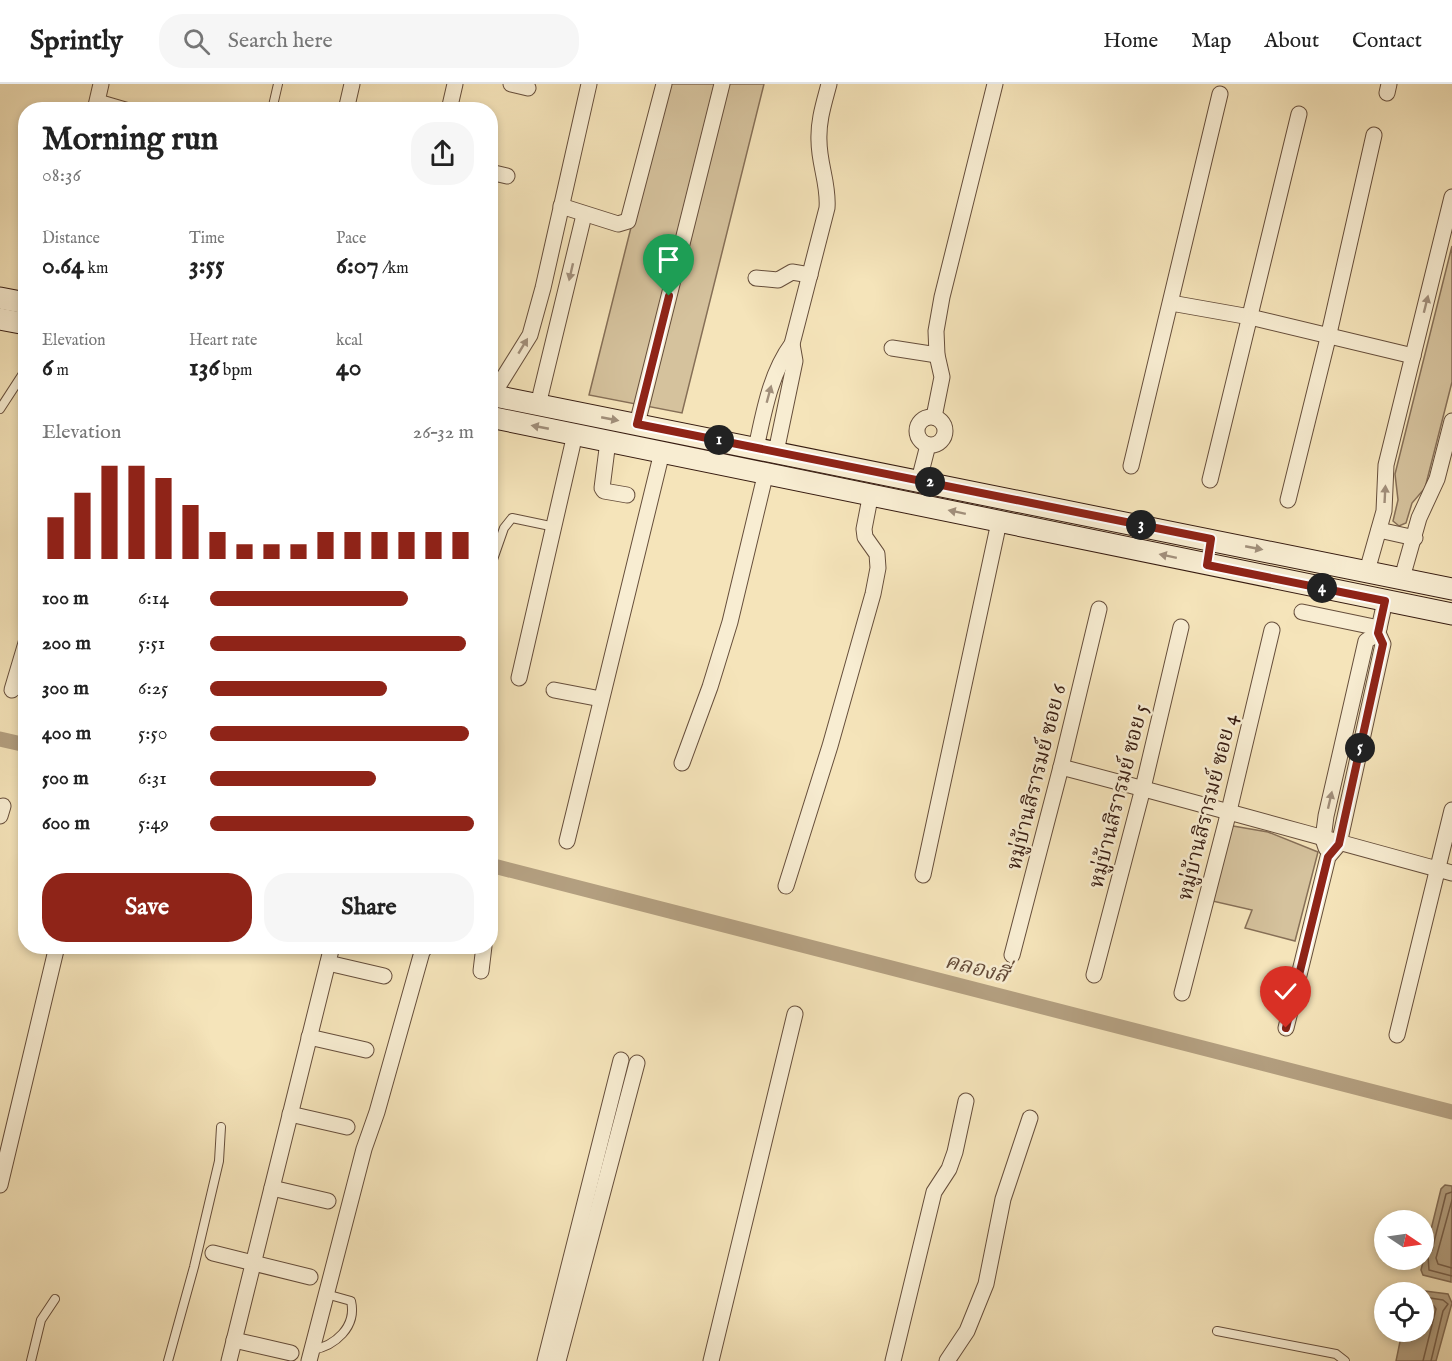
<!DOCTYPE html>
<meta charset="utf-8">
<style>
:root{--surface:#fff;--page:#f6f6f6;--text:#222;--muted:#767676;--line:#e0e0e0;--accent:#8f2418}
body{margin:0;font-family:"IM FELL English","Noto Serif Thai",serif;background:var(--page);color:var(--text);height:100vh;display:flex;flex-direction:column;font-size:22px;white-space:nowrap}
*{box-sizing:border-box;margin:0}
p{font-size:20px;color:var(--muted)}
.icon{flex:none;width:33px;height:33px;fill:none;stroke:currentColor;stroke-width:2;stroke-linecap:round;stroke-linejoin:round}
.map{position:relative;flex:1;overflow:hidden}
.panel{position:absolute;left:18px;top:18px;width:480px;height:852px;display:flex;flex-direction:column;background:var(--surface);border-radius:24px;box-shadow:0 3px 9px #0003}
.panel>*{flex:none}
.needle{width:39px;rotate:103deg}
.controls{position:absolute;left:1374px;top:1126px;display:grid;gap:12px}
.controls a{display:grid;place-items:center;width:60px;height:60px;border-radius:50%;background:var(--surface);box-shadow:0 3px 9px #0003;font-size:30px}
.pin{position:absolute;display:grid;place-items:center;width:51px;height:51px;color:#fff;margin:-62px -26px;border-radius:50% 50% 50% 0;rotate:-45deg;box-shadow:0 0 6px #0007}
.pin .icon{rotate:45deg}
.km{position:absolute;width:30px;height:30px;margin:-15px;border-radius:50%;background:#222;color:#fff;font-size:16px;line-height:30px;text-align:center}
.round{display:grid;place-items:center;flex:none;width:63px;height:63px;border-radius:24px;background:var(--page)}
.summary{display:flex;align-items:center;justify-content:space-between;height:102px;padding:0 24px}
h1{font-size:33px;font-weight:800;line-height:45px}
.figures{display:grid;grid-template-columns:repeat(3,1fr);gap:9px;height:102px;padding:6px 24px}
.figures div{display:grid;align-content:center}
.figures b{font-size:26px;font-weight:800}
.figures small{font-size:16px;font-weight:400}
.figures p{font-size:16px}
.chart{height:168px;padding:12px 24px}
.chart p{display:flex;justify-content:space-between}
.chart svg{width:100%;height:108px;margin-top:6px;stroke:var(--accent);stroke-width:6}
.primary-button{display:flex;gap:12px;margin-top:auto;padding:12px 24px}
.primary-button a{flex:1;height:69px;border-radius:24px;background:var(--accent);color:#fff;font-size:24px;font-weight:800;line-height:69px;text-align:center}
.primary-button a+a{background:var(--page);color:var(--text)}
ul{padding:0 24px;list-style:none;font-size:20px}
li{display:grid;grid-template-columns:96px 72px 1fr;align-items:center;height:45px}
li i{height:15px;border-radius:8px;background:var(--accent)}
header{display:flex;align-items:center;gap:36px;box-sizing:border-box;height:84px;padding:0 30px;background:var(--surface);border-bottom:2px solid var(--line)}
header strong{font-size:28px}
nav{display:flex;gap:33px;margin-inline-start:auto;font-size:21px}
.search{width:420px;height:54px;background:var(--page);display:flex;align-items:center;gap:15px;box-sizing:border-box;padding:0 21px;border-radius:24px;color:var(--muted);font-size:22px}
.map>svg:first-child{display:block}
</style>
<header>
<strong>Sprintly</strong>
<div class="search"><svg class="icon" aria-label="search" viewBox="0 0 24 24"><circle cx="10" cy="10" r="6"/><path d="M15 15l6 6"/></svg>Search here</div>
<nav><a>Home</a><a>Map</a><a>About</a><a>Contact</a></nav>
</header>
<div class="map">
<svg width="1452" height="1277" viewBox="0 0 1452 1277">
<rect width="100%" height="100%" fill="#f5e4ba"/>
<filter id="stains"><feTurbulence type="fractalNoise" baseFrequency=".00333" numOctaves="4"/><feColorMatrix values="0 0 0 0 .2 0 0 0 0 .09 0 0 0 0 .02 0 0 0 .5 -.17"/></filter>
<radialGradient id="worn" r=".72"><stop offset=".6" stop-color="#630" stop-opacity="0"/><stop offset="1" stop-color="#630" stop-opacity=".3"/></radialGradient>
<g fill="#d5c29d" stroke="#866f57" stroke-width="1.5">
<path d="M667 0H764L682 329 589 311Z"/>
<path d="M1452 162V298L1425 404 1412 419 1406 439 1399 442 1393 437 1398 416 1395 390Z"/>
<path d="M1233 742 1268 748 1318 768 1295 857 1245 844 1252 826 1208 816 1223 749Z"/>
</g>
<g fill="#b4a081" stroke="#826b54" stroke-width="1.5">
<path d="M1445 1101 1452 1102 1451 1198 1423 1191 1421 1186 1441 1105Z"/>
<path d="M1417 1206 1448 1210 1452 1219 1436 1277H1396L1402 1248H1424V1209H1414Z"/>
</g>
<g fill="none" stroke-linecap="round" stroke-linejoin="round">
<g stroke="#765e49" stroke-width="1.5">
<path d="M1452 1108 1446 1110 1432 1166 1428 1172 1429 1186 1452 1192"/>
<path d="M1452 1116 1436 1174 1438 1180 1452 1184"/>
<path d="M1424 1213 1443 1216 1448 1220 1443 1227 1431 1277"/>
<path d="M1423 1277 1436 1225 1434 1222 1424 1220"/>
</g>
<g stroke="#b4a081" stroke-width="15">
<path d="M0 655 26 661"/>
<path d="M490 781 1452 1028"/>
</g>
<g stroke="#664e3b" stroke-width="10">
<g id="service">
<path d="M97 14 138 26"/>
<path d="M272 26 278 0"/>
<path d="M0 325 26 285"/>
<path d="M490 484 504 444 512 434 555 443"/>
<path d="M490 506H492"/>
<path d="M1217 1247 1336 1270 1345 1277"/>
<path d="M312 1266C335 1262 357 1243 351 1217L326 1210"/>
<path d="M31 1277 41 1236 55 1215"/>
<path d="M168 1277 194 1183 219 1077 221 1043"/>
</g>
</g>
<g stroke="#664e3b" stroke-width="17">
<g id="minor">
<path d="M511 0 528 4"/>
<path d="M1387 9 1389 0"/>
<path d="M95 26 101 0"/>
<path d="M346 26 352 0"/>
<path d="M449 26 455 0"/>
<path d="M490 88 507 92"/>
<path d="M561 122 618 140 628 137 664 0"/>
<path d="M756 194 778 196 792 188 810 191"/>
<path d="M1171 219 1250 233 1413 272"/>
<path d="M892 264 937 271"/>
<path d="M492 312 530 251 543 204 589 0"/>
<path d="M538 321 584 131"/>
<circle cx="931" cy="347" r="14"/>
<path d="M934 333 942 293 937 271 936 247 942 213 995 0"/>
<path d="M637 340 722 0"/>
<path d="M608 357 602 404 604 407 627 411"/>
<path d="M756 364C764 328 770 290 792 260L827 124C829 101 819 80 819 57 818 37 824 19 829 0"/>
<path d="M776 368 795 277 792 260"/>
<path d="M1131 382 1220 10"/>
<path d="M919 396 928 361"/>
<path d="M1210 396 1299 30"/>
<path d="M1288 416 1328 254 1374 51"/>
<path d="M1379 446 1415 454"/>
<path d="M1367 487 1384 427 1386 381 1452 113"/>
<path d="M1402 494 1419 434 1437 395 1452 337"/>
<path d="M1302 528 1379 544"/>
<path d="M519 594 575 350"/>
<path d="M12 606 26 559"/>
<path d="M554 606 601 615"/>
<path d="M682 679 710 603 730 538 766 388"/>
<path d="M1061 683C1192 717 1322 754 1452 789"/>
<path d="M0 732 3 722"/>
<path d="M567 757 662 368"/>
<path d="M1326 764 1323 755 1326 732 1366 557 1378 549"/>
<path d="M923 791 999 438"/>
<path d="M786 802 830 662 873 510 878 484 877 470 865 453 864 445 871 409"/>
<path d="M1012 871 1061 683 1099 525"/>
<path d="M328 879 384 892"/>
<path d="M481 887 484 862"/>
<path d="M1094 891 1143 704 1181 543"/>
<path d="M1182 909 1229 727 1272 546"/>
<path d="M1286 944 1328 773 1339 760 1383 560 1378 549 1385 517"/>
<path d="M1397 951 1452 726"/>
<path d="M309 953 366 966"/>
<path d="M290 1030 347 1043"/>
<path d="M0 1101 57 862"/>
<path d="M272 1104 328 1117"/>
<path d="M213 1169 310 1193"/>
<path d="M234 1256 291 1269"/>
<path d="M229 1277 332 862"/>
<path d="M309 1277 364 1065 377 1028 422 868 426 862"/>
<path d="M545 1277 621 976"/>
<path d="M558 1277 637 979"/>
<path d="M711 1277 795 930"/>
<path d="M893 1277 934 1108 949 1085 955 1068 966 1017"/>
<path d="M947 1277 967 1247 986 1200 1003 1115 1030 1034"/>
</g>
</g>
<g stroke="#371c11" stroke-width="23">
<g id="secondary">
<path d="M0 214 26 219"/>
<path d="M0 235 26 240"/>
<path d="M490 311 1452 505"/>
<path d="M490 333 1452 530"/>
</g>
</g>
<use href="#service" stroke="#f8edd2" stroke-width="8"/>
<use href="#minor" stroke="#f8edd2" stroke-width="15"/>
<use href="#secondary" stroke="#f8edd2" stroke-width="21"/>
</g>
<defs><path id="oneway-solid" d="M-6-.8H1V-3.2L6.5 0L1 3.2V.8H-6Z" transform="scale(1.5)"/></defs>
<g fill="#a18f7b">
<use href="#oneway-solid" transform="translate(571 188) rotate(103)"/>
<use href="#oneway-solid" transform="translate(1426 220) rotate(-76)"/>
<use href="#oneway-solid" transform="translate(523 262) rotate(-59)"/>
<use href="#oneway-solid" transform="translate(769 310) rotate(-75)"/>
<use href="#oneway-solid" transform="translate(610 335) rotate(11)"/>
<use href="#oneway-solid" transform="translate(540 343) rotate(-169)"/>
<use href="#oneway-solid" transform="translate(1385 410) rotate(-87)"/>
<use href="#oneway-solid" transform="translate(957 428) rotate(-168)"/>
<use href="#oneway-solid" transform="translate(1254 464) rotate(11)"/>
<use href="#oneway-solid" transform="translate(1168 472) rotate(-168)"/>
<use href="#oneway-solid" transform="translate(1330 716) rotate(-77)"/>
</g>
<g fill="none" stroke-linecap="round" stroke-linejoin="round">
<g stroke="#fff" stroke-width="12">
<path id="route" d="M669 212 637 340 1211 455 1207 481 1385 517 1378 549 1383 560 1339 760 1328 773 1286 944"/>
</g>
<use href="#route" stroke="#8f2418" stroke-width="8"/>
</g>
<g text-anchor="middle" stroke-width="5" stroke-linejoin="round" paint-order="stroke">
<g font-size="21" fill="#371c11" stroke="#f8edd2">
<text transform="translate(1036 693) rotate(-76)" y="7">หมู่บ้านสิรารมย์ ซอย 6</text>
<text transform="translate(1118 712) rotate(-76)" y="7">หมู่บ้านสิรารมย์ ซอย 5</text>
<text transform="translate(1207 723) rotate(-76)" y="7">หมู่บ้านสิรารมย์ ซอย 4</text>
</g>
<g font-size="22" font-style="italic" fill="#634a38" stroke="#f8edd2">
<text transform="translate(977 883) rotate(14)" y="8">คลองสี่</text>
</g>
</g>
<rect width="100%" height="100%" filter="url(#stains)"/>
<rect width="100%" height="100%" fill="url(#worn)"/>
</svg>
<div class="controls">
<a><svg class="needle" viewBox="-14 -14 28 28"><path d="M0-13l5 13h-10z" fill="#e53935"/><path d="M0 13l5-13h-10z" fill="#767676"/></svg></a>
<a><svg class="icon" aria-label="locate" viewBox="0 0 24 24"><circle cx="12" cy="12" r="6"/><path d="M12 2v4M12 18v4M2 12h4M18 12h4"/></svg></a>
</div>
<div class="pin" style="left:669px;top:212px;background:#1e9e55"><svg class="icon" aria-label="arrive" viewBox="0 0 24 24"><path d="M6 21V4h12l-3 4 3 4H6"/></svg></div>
<div class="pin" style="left:1286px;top:944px;background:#d93025"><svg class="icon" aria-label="check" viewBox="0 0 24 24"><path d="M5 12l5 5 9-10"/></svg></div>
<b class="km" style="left:719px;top:356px">1</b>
<b class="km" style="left:930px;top:398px">2</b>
<b class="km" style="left:1141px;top:441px">3</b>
<b class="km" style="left:1322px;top:504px">4</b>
<b class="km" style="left:1360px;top:664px">5</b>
<section class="panel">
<div class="summary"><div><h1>Morning run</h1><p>08:36</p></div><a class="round"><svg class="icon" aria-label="share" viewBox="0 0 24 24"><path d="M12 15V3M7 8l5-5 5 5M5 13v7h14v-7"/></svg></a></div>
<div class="figures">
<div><p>Distance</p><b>0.64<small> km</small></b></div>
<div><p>Time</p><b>3:55</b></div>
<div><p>Pace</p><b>6:07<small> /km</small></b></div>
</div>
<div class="figures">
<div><p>Elevation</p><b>6<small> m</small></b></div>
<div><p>Heart rate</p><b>136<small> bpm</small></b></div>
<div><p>kcal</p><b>40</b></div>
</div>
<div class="chart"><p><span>Elevation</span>26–32 m</p>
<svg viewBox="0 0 160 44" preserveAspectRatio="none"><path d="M5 44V27M15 44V17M25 44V6M35 44V6M45 44V11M55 44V22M65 44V33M75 44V38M85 44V38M95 44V38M105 44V33M115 44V33M125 44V33M135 44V33M145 44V33M155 44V33"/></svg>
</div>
<ul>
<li><b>100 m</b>6:14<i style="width:75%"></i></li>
<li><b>200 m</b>5:51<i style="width:97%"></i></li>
<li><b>300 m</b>6:25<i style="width:67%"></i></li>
<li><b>400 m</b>5:50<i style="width:98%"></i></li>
<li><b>500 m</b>6:31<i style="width:63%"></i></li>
<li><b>600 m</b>5:49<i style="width:100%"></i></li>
</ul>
<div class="primary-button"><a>Save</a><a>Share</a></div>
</section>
</div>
